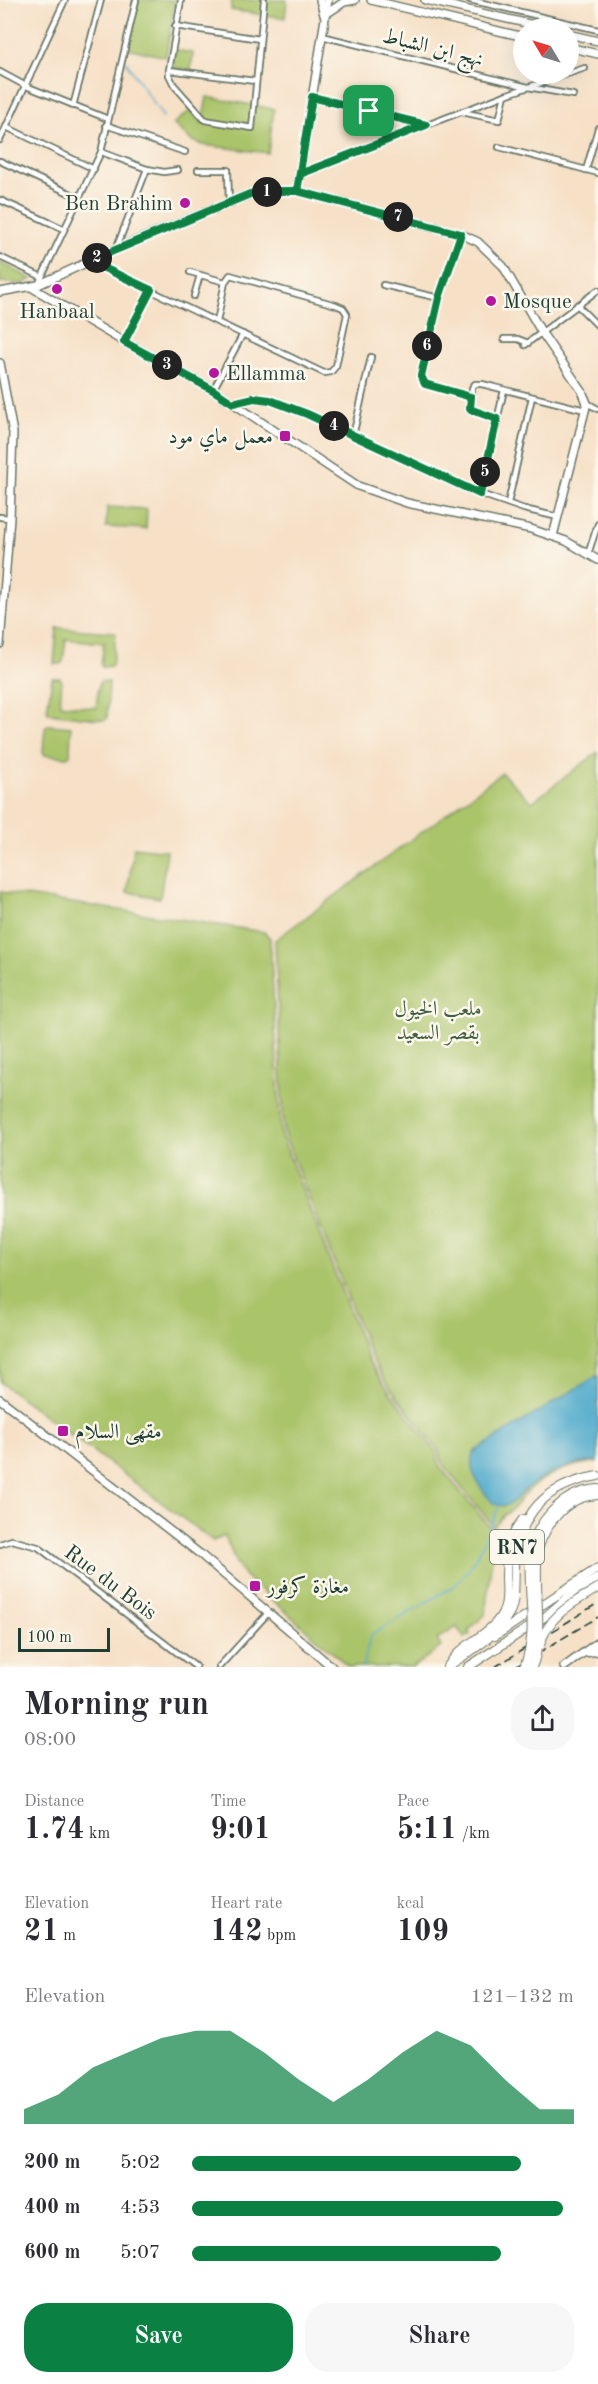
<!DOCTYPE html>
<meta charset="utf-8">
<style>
:root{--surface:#fff;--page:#f7f7f7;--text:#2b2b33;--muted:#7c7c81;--accent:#0b8043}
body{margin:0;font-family:"Old Standard TT",Amiri,serif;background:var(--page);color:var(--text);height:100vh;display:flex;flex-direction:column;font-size:22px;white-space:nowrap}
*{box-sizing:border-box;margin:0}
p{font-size:20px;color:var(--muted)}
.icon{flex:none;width:33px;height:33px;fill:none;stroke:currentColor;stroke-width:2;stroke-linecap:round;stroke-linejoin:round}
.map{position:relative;height:1667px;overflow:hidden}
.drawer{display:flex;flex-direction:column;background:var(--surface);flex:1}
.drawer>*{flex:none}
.needle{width:39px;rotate:308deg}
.controls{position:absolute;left:513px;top:18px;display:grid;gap:12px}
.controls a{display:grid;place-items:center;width:66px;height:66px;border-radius:50%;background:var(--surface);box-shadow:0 6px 24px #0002;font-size:30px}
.scale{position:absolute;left:18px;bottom:15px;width:92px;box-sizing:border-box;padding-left:6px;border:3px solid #1f3d34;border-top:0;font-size:16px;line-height:21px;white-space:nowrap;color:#1f3d34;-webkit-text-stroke:4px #fbf7ec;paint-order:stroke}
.pin{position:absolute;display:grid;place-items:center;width:51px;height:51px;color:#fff;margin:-26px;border-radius:12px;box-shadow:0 3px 9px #0006}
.km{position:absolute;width:30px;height:30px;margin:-15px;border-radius:50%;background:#222;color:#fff;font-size:16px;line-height:30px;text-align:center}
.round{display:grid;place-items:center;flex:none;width:63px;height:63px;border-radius:24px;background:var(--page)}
.headline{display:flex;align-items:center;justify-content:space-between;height:102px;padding:0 24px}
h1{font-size:33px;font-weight:600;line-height:45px}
.metrics{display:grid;grid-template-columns:repeat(3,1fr);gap:9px;height:102px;padding:6px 24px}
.metrics div{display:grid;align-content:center}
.metrics b{font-size:30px;font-weight:600}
.metrics small{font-size:16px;font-weight:400}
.metrics p{font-size:16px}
.chart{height:168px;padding:12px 24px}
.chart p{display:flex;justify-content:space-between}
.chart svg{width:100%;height:108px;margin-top:6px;fill:var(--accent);opacity:.7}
.button{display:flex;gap:12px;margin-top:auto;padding:12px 24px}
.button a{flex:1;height:69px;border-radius:24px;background:var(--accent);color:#fff;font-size:24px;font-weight:600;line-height:69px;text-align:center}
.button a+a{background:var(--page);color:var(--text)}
ul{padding:0 24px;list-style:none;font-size:20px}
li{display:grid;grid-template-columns:96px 72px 1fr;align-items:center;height:45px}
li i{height:15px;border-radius:8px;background:var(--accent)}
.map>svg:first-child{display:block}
</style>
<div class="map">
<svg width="598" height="1667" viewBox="0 0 598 1667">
<rect width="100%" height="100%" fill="#fbf7ec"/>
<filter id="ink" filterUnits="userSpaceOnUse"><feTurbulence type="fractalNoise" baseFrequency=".0167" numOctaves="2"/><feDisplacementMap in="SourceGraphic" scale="12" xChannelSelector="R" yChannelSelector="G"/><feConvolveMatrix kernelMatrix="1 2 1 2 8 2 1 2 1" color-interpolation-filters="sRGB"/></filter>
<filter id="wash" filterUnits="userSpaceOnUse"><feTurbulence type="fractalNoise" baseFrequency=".008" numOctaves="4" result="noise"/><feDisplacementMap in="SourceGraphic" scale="24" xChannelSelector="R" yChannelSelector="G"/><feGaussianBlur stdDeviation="1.35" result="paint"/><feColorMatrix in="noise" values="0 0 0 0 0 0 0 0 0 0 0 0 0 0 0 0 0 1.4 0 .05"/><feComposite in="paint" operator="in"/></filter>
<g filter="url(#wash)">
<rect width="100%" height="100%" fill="#f6e0c6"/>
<g fill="#aac46a" stroke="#64804f" stroke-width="1.5">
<path d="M138 0H175L166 57 127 48Z"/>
<path d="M232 0H287L285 18 231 10Z"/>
<path d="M175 50 193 53 191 70 172 68Z"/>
<path d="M207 97 274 109 268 153 203 145 191 140 173 124 191 110 202 123Z"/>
<path d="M0 262 32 279 23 284 0 282Z"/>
<path d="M107 507 147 509 146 529 106 527Z"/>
<path d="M57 628 114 632 116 634 112 666 102 667 101 665 104 643 66 639 63 662 61 664H54Z"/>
<path d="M52 678H60L62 681 60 704 96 708 99 683 101 681 109 682 107 718 105 720 49 713 47 710Z"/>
<path d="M48 725 71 727 70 755 67 757 45 755 43 752 45 728Z"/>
<path d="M598 752V1462C572 1464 545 1474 526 1493 520 1498 516 1506 510 1511 503 1515 499 1519 494 1527L443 1465 438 1450 383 1378 372 1359 284 1134 275 940 502 773 532 802Z"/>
<path d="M134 847 167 851 160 898 127 892Z"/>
<path d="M0 892 264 932 270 938 281 1135 369 1361 380 1379 436 1452 440 1467 495 1533 485 1615 468 1631 470 1634 464 1638 457 1627 437 1639 441 1647 413 1667H349L245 1576 236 1563 225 1536 213 1541 0 1382Z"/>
</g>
<path fill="#4da9cb" stroke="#367380" stroke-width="1.5" d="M598 1375V1461C571 1462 546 1473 525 1490 519 1495 514 1503 507 1505 502 1507 498 1505 493 1503 482 1491 464 1467 475 1451Z"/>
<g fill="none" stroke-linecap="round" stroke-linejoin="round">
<g stroke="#4da9cb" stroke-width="1.5">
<path d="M126 62 163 117"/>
<path d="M362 1667 371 1635 454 1586C478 1562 487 1536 499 1505"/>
</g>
</g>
</g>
<g filter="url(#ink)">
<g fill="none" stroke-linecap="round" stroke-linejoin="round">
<g stroke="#6a7667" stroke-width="8">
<g id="street">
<path d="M181 0 169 70V75L174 85 205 120 252 128 264 0"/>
<path d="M470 0 598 30"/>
<path d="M175 26 260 39"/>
<path d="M322 36 528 87 573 95"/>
<path d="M169 70 255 81"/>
<path d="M0 72 26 86 108 119"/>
<path d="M312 97 426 125"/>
<path d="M73 106 101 0"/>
<path d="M462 112 499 120 505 95"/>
<path d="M106 125 185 152"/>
<path d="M6 127 94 169"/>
<path d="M0 140 65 0"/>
<path d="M499 147 598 173"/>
<path d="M101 152 147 169 116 249"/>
<path d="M0 161 80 198"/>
<path d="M147 169 164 172 178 170"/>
<path d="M198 170H228L229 203"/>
<path d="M586 170 598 128"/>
<path d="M300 174 505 95 585 68"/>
<path d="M0 200 64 229"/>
<path d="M461 234 439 298 421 376 425 384 471 397"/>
<path d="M0 257 42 277"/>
<path d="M89 261 324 373 331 372 336 366 347 314 343 308 336 305 230 275 225 282 217 322"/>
<path d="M190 272 225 282"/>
<path d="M38 285 101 152 136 0"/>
<path d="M383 285 439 298"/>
<path d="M194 296 200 275"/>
<path d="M577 305 598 326"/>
<path d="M504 339H518L528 343"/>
<path d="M124 342 151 290"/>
<path d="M525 345 598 290"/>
<path d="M213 390 243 334"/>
<path d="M234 403 254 398 269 400 307 414 469 490 524 509 558 517"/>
<path d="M587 403 598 409"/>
<path d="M497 419 470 408 472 388 475 384H482L585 410"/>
<path d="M353 436 371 357"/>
<path d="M480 494 504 390"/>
<path d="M508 503 532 397"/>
<path d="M0 517 10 518"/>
<path d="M588 554 598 524"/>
<path d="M0 1544 12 1540 38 1547 196 1667"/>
<path d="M219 1667 269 1612"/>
</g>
</g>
<g stroke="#6a7667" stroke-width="10">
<g id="secondary">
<path d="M320 0 324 15"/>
<path d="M371 0 524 37"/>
<path d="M425 0 547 28"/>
<path d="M326 14 344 2 355 0"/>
<path d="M568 34 598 41"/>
<path d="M568 47 598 54"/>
<path d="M297 191 461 234 478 242 503 266 542 333 582 391 587 403 553 536"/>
<path d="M31 287 124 342 213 390 358 486 407 503 531 529 566 541 598 560"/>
<path d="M0 292 38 285 116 249 250 194 268 191H297L328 0"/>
<path d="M0 363 13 433 10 518 0 644"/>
<path d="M0 1399 200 1554 332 1667"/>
<path d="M584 1653 598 1651"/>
<path d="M564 1667 598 1642"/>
</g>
</g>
<g stroke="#6a7667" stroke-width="10">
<g id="primary">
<path d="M531 1548C540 1517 565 1491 598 1489"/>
<path d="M538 1549C547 1522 567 1496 598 1495"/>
<path d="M495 1636 598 1568"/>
<path d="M449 1665C462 1642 495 1634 504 1609 508 1599 506 1587 506 1576 506 1557 510 1534 523 1519"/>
<path d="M447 1667C469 1652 498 1636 510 1612 516 1599 514 1581 515 1566 519 1513 545 1485 598 1476"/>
<path d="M468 1667 546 1616 575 1591 598 1578"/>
</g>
</g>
<use href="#street" stroke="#fff" stroke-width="4.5"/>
<use href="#secondary" stroke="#fff" stroke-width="7"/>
<use href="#primary" stroke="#fff" stroke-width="8"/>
<g stroke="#1f3d34" stroke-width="1.5" stroke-dasharray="9 4.5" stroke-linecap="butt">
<path d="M495 1667 598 1603"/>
<path d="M515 1667 598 1617"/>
</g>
<g stroke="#6a7667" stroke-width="10" stroke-linecap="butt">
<g id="primary-bridge">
<path d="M540 1645C548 1615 573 1603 598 1588"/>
<path d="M524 1667C540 1630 525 1588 531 1548"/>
<path d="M532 1667C545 1640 533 1582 538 1549"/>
</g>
</g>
<use href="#primary-bridge" stroke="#fff" stroke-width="8"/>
</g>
</g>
<g fill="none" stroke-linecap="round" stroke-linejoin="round" filter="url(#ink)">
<g stroke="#fff" stroke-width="12">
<path id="route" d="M369 111 312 97 297 191H268L250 194 89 261 151 290 124 342 213 390 233 403 254 398 270 400 307 414 480 494 497 419 472 410 470 408 471 397 425 384 421 376 439 298 461 234 297 191 300 174 426 125 369 111"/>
</g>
<use href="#route" stroke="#0b8043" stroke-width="8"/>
</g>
<g fill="#b5179e" stroke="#fbf7ec" stroke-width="2">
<circle cx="185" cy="203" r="6"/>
<circle cx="57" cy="289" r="6"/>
<circle cx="491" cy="301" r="6"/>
<circle cx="214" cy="373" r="6"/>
<rect x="279" y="430" width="12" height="12" rx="3"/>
<rect x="57" y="1425" width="12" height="12" rx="3"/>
<rect x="249" y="1580" width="12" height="12" rx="3"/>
</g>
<g text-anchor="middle" stroke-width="5" stroke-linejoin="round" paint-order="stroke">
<rect fill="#fbf7ec" stroke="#61756b" stroke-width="1.5" x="490" y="1530" width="54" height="34" rx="4.5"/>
<g font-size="20" font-weight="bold" fill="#1f3d34">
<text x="517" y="1554">RN7</text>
</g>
<g font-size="21" fill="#1f3d34" stroke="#fbf7ec">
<text transform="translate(433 47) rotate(14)" y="7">نهج ابن الشباط</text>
<text transform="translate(111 1582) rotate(37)" y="7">Rue du Bois</text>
</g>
<g font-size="21" fill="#1f3d34" stroke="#fbf7ec" text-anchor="start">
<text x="173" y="210" text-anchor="end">Ben Brahim</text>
<text x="503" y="308">Mosque</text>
<text x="57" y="318" text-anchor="middle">Hanbaal</text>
<text x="226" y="380">Ellamma</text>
<text x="273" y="443" text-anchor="end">معمل ماي مود</text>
<text x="75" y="1438">مقهى السلام</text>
<text x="267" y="1593">مغازة كرفور</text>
</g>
<g font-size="21" fill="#425f42" stroke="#fbf7ec">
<text x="438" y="1015">ملعب الخيول<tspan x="438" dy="24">بقصر السعيد</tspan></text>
</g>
</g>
</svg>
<div class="controls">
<a><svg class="needle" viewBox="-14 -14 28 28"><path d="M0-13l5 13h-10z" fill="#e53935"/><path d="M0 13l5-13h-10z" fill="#7c7c81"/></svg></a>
</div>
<div class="scale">100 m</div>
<div class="pin" style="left:369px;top:111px;background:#1e9e55"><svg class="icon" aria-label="arrive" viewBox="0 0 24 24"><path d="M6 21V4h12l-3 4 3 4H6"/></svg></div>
<b class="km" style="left:267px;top:192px">1</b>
<b class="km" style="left:97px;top:258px">2</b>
<b class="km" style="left:167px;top:365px">3</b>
<b class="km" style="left:334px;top:426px">4</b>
<b class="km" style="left:485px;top:472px">5</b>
<b class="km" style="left:427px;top:346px">6</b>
<b class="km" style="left:398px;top:217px">7</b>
</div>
<section class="drawer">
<div class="headline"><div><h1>Morning run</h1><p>08:00</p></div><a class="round"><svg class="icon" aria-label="share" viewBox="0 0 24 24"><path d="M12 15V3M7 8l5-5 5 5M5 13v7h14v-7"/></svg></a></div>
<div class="metrics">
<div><p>Distance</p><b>1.74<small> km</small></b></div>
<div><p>Time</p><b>9:01</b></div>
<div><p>Pace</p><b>5:11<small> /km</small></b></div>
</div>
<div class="metrics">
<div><p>Elevation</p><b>21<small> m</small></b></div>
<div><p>Heart rate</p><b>142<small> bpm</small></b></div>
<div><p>kcal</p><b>109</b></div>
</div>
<div class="chart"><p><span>Elevation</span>121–132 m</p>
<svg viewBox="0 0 160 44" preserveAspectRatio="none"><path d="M0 44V38L10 32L20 21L30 15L40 9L50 6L60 6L70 15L80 26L90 35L100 26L110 15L120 6L130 12L140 26L150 38L160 38V44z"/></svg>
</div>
<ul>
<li><b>200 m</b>5:02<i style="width:86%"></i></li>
<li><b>400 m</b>4:53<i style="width:97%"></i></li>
<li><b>600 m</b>5:07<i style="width:81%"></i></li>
</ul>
<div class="button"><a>Save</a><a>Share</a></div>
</section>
